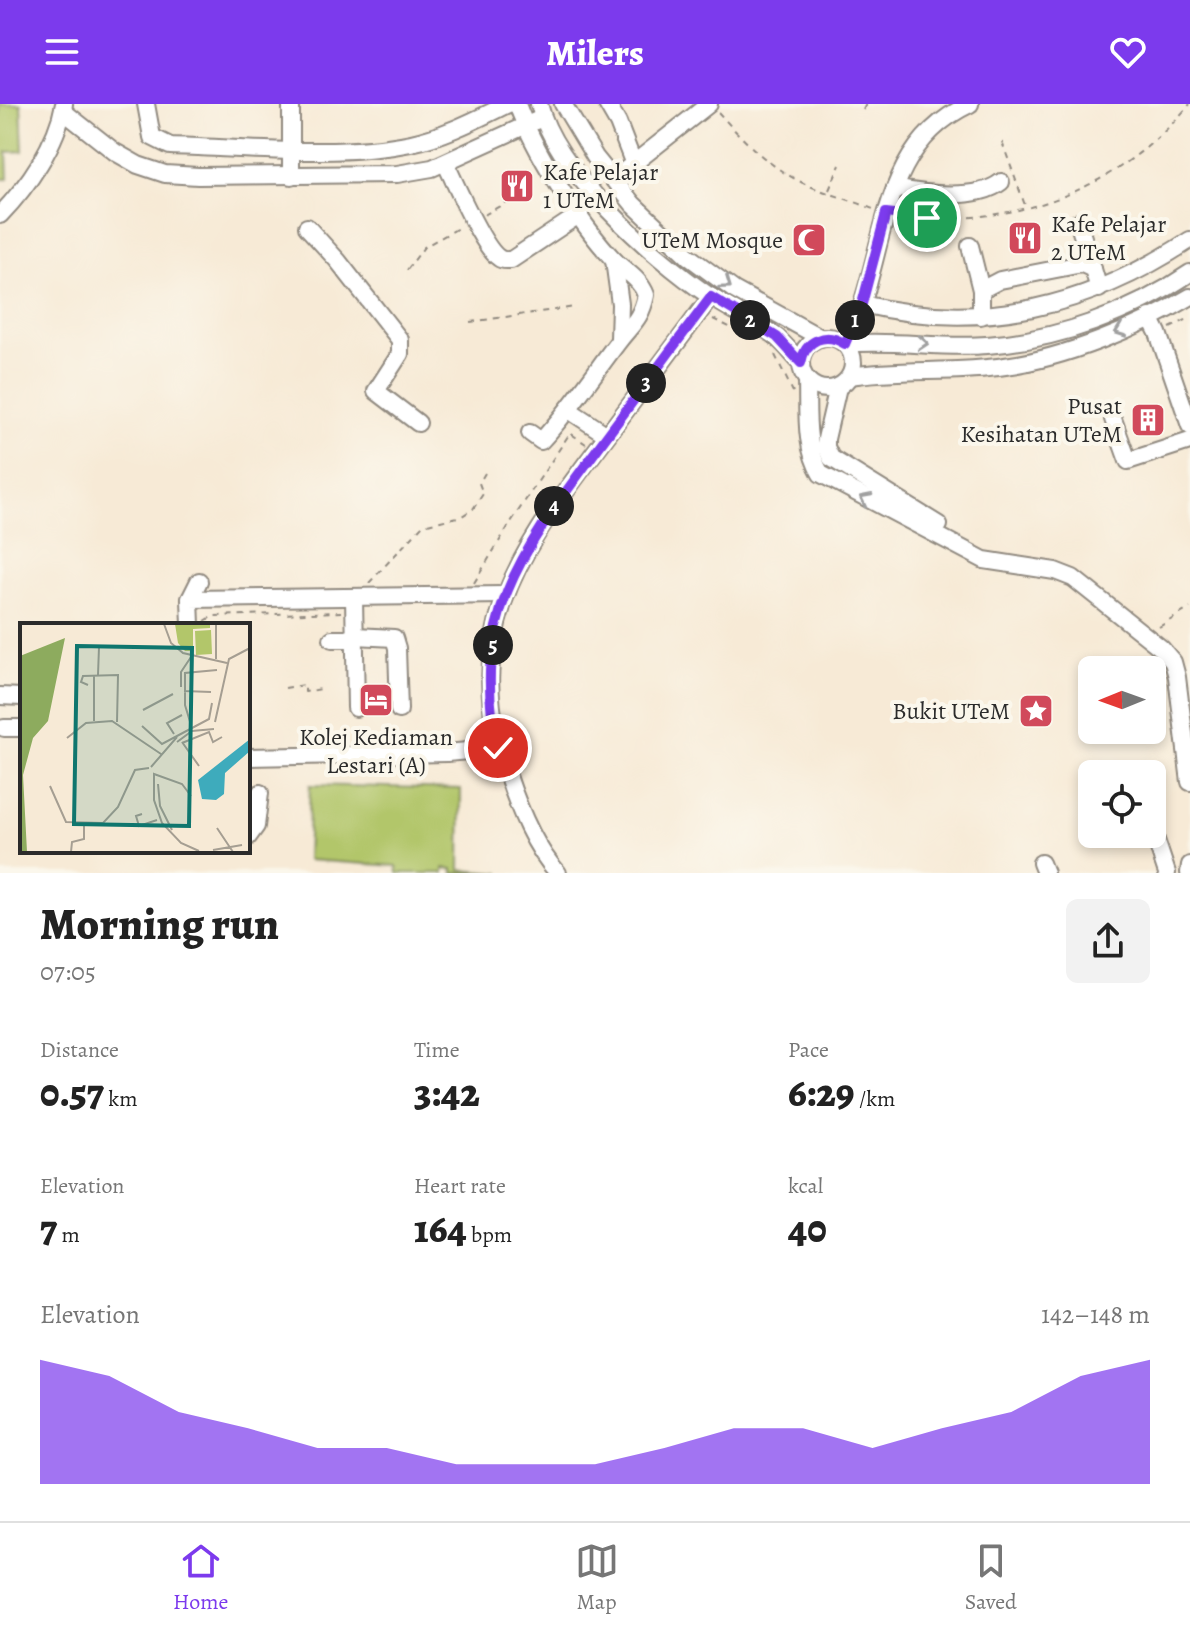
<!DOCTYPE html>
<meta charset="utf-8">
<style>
:root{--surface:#fff;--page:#f2f2f2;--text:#222;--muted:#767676;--line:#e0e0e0;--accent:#7c3aed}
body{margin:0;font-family:Alegreya,serif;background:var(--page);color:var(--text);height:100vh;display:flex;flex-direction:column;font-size:30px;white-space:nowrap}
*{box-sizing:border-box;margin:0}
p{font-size:26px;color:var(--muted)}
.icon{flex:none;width:44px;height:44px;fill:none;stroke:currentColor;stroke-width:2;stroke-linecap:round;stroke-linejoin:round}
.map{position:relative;height:769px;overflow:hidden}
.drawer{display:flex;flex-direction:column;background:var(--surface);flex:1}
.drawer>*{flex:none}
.needle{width:52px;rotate:269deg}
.fabs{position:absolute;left:1078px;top:552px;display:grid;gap:16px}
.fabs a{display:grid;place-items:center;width:88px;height:88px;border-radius:12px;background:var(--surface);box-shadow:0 4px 12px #0003;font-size:40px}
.pin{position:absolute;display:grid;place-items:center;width:68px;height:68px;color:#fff;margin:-34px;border:4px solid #fff;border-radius:50%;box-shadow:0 2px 8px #0007}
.km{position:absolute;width:40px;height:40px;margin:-20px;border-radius:50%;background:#222;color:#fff;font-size:22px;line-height:40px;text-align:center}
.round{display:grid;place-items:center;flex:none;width:84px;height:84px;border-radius:12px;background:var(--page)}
.summary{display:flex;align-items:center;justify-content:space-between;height:136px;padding:0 40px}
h1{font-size:44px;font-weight:800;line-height:60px}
.stats{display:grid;grid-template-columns:repeat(3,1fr);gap:12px;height:136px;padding:8px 40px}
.stats div{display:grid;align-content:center}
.stats b{font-size:40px;font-weight:800}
.stats small{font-size:22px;font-weight:400}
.stats p{font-size:22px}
.chart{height:224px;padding:16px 40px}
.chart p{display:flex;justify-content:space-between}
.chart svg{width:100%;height:144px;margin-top:8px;fill:var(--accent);opacity:.7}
header{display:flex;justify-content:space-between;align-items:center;height:104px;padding:0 40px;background:var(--accent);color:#fff;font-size:36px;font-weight:800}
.tab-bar{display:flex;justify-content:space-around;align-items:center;height:112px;border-top:2px solid var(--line);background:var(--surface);font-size:22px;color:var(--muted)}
.tab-bar a{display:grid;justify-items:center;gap:4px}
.tab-bar .on{color:var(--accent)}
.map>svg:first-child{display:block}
</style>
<header><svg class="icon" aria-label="menu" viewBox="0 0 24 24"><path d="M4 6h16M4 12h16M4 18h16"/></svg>Milers<svg class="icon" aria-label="heart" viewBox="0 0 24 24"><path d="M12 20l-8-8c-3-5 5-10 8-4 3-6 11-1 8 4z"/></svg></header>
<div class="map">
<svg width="1190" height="769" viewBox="0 0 1190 769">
<rect width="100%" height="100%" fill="#fbf7ec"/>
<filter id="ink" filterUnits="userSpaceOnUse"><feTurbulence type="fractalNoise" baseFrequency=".0125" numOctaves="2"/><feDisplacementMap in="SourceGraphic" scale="16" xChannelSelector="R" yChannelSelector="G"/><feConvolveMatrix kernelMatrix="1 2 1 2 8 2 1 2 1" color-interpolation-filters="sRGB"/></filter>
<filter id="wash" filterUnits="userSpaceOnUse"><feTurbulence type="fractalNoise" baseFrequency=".006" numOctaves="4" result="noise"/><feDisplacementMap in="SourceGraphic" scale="32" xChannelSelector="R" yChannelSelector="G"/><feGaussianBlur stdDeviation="1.8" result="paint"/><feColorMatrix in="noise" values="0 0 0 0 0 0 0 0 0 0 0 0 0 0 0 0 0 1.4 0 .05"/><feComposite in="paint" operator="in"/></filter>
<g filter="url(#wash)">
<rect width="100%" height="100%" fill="#f7ead6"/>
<g fill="#b2c66a" stroke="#6e784a" stroke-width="2">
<path d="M0 0H21L23 47 7 48 8 75H0Z"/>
<path d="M310 681 461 685 460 766 501 769H453V765L444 764V769H398L397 762 307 756Z"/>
</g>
</g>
<g filter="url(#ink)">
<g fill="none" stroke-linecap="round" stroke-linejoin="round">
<g stroke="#918a80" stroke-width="20">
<g id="minor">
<path d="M146 0 152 33 170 42C244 44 339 54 411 39 445 32 477 15 508 0"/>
<path d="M291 0V72"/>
<path d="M517 0C534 47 578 117 613 155 625 168 639 173 646 191 641 215 632 220 618 238 592 272 570 306 541 337L530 329"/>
<path d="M539 0C555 66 652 153 708 191 730 206 755 216 776 233 785 240 793 251 801 259"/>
<path d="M563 0 595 53 633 100 688 152 734 186 821 234"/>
<path d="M607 0 618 19 633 58"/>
<path d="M970 0C887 39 887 124 862 200 858 214 851 227 845 240 893 235 940 245 987 241 1057 236 1132 209 1190 169"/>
<path d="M63 7 115 48 138 61 165 70 198 72 397 70 432 64 542 14"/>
<path d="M446 60C455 79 483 144 499 154 503 157 506 156 511 156L580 110"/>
<path d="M614 75 709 0"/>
<path d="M895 84C923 90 977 97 1001 78"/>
<path d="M0 111C28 82 57 40 64 0"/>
<path d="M1078 118 1093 165"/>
<path d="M307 123 338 157 400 236V250L376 287 418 319"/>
<path d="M970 142 981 186"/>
<path d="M614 156 620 200 619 235"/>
<path d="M862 200C983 229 1088 203 1190 136"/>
<path d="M981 212V186L1000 176 1082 160 1093 165 1099 185"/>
<path d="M1150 213 1158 229 1190 322"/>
<circle cx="827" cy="259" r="26"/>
<path d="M850 272C902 264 953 270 1005 262 1065 254 1138 224 1190 193"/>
<path d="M807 276C808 308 804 342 821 370L984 456 1055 467 1073 474 1161 544 1173 558 1177 573 1190 678"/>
<path d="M838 283 826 335V343L831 354 939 421"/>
<path d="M569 306 607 331"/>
<path d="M1113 315 1128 357 1190 337"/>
<path d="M354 493 356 604"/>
<path d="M190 495 199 477"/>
<path d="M191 521 190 495 504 491"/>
<path d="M332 535H346L356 532 394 534 397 544 399 606"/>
<path d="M0 592 22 593"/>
<path d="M4 624H22"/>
<path d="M248 653 447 649 498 644"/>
<path d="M1152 724 1167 769"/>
<path d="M248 733 256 722 260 689"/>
<path d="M1041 759 1045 769"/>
<path d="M558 769C534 743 519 705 508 672 461 534 513 456 594 349 633 297 672 245 711 193"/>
<path d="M1189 769 1190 761"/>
</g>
</g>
<g stroke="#918a80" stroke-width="2" stroke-dasharray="6 6" stroke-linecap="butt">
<path d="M863 6 866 0"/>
<path d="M718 8C742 35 768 62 801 78 823 89 850 95 873 105"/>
<path d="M1002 38 1026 104"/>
<path d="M829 86 840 61"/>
<path d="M484 111 507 98"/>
<path d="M898 112C1013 124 1115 89 1190 0"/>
<path d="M407 166 424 143 460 123"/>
<path d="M713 215 754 235"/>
<path d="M470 218 575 203"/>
<path d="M1170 224 1190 214"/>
<path d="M775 251 793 288"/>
<path d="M369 479 423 421 462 412 473 405 483 390 479 379 485 369"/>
<path d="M474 479 511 418 570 329 586 340"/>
<path d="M205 517 213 512 341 508"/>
<path d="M1159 523 1190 504"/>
<path d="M285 584 305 581V588L321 585"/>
</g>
<use href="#minor" stroke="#fff" stroke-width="16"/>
</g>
<defs><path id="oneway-chevron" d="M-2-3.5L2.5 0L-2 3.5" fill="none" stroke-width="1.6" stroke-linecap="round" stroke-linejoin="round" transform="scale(2)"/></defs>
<g stroke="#a0a0a0">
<use href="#oneway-chevron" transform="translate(726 180) rotate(35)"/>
<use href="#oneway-chevron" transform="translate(1120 227) rotate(159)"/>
<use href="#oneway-chevron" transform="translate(923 239) rotate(4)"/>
<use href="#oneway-chevron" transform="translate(865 395) rotate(-153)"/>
</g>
</g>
<g fill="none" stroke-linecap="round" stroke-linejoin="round" filter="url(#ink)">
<g stroke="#fff" stroke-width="16">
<path id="route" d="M498 644C468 514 525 443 598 344 635 294 673 243 711 193L777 233 801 259C805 236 825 227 845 240L862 200 886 109 927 114"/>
</g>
<use href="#route" stroke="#7c3aed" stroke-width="10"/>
</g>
<defs>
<g id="restaurant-square" transform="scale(1.8)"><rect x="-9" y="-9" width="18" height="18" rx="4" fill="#d1495b" stroke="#fbf7ec"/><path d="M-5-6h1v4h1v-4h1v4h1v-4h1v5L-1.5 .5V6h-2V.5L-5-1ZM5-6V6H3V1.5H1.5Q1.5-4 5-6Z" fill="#fff"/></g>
<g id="mosque-square" transform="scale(1.8)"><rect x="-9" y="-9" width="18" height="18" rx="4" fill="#d1495b" stroke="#fbf7ec"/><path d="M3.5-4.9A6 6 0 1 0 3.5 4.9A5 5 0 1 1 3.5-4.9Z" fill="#fff"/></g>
<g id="building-square" transform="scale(1.8)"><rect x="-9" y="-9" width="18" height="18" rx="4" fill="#d1495b" stroke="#fbf7ec"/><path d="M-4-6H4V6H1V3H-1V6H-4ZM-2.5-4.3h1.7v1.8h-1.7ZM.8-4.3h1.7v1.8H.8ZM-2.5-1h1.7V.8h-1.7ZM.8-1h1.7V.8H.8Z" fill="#fff"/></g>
<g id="hotel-square" transform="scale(1.8)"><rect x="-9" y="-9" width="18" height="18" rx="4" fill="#d1495b" stroke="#fbf7ec"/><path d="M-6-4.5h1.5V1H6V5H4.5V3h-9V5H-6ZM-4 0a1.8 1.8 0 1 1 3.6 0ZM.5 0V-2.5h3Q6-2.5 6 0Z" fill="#fff"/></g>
<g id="sight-square" transform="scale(1.8)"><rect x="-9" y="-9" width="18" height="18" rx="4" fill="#d1495b" stroke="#fbf7ec"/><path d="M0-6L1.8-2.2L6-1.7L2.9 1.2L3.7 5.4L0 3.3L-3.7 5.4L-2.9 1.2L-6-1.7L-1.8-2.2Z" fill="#fff"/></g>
</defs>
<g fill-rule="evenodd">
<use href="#restaurant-square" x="517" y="82"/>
<use href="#restaurant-square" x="1025" y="134"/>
<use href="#mosque-square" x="809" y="136"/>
<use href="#building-square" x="1148" y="316"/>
<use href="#hotel-square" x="376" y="596"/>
<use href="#sight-square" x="1036" y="607"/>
</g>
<g text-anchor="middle" stroke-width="8" stroke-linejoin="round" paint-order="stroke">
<g font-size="24" fill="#2b2b2b" stroke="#fbf7ec" text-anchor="end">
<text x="543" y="76" text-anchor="start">Kafe Pelajar<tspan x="543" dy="28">1 UTeM</tspan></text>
<text x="1051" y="128" text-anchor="start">Kafe Pelajar<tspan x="1051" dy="28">2 UTeM</tspan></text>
<text x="783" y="144">UTeM Mosque</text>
<text x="1122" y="310">Pusat<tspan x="1122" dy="28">Kesihatan UTeM</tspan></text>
<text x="1010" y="615">Bukit UTeM</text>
<text x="376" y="641" text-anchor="middle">Kolej Kediaman<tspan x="376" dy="28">Lestari (A)</tspan></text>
</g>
</g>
<g transform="translate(20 519)">
<rect width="230" height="230" fill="#f7ead6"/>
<path d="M155 1H190V5L173 6V28H165L158 20ZM191 7 192 31 176 32 175 8Z" fill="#b2c66a"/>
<path d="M45 15 28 98 13 115 3 152 7 229H0V33Z" fill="#8dab5e"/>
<path d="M230 116V128L205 150 204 171 196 177 182 176 178 157Z" fill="#3eabbc"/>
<path fill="none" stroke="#a59e92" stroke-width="2" d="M144 1 151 20 163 30 207 40M196 1V36M74 52V98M78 52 79 24M68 62 61 59 63 53 98 52 97 99M161 64V49L171 34M164 68 191 69M123 87 153 71M195 99 209 36 230 25M171 102 165 82V50L197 47M122 103 142 121 189 96 192 80M154 111 147 100 162 92M47 115 66 100 92 98 141 131M157 119 172 108 194 106M162 119 179 143M162 120 189 109 193 119 202 114M131 144 157 114M138 161 140 183 152 207M30 163 46 199 83 200 98 184 115 147 129 145M171 173 162 161 134 151V177L142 200 161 220 179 228M122 191 116 193 119 203 137 197M197 205 213 229M193 227 222 222M51 229 52 219 64 216V202"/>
<path fill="#0f766e" fill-opacity="0.15" stroke="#0f766e" stroke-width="4" d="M57 23 172 25 169 203 54 201Z"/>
<rect width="230" height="230" fill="none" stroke="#2b2b2b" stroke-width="4"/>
</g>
</svg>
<div class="fabs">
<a><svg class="needle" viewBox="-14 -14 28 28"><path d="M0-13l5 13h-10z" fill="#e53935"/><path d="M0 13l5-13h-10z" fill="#767676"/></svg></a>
<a><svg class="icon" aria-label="locate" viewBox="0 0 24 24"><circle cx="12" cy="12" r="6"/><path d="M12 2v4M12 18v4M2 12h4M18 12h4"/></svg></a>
</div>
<div class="pin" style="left:927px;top:114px;background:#1e9e55"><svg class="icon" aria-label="arrive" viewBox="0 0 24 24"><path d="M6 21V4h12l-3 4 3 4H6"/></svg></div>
<div class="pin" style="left:498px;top:644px;background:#d93025"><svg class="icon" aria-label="check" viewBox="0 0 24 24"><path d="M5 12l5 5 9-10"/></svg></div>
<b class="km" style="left:855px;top:216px">1</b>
<b class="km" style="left:750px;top:216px">2</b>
<b class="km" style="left:646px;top:279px">3</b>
<b class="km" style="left:554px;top:402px">4</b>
<b class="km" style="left:493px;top:541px">5</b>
</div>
<section class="drawer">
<div class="summary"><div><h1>Morning run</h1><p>07:05</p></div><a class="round"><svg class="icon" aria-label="share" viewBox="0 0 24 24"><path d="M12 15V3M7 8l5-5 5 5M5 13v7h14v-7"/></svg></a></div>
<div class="stats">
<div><p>Distance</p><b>0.57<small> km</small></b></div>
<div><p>Time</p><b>3:42</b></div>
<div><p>Pace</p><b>6:29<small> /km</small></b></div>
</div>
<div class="stats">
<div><p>Elevation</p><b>7<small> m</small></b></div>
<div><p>Heart rate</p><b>164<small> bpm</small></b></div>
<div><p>kcal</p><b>40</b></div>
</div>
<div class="chart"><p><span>Elevation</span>142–148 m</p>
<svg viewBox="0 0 160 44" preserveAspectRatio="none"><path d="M0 44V6L10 11L20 22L30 27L40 33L50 33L60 38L70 38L80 38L90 33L100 27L110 27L120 33L130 27L140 22L150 11L160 6V44z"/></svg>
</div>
</section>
<nav class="tab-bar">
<a class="on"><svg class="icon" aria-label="home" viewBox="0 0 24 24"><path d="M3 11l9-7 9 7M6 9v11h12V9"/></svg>Home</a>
<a><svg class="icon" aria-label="map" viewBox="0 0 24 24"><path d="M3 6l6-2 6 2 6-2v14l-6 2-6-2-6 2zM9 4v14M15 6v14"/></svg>Map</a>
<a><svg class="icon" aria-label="saved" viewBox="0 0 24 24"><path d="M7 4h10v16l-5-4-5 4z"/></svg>Saved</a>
</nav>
